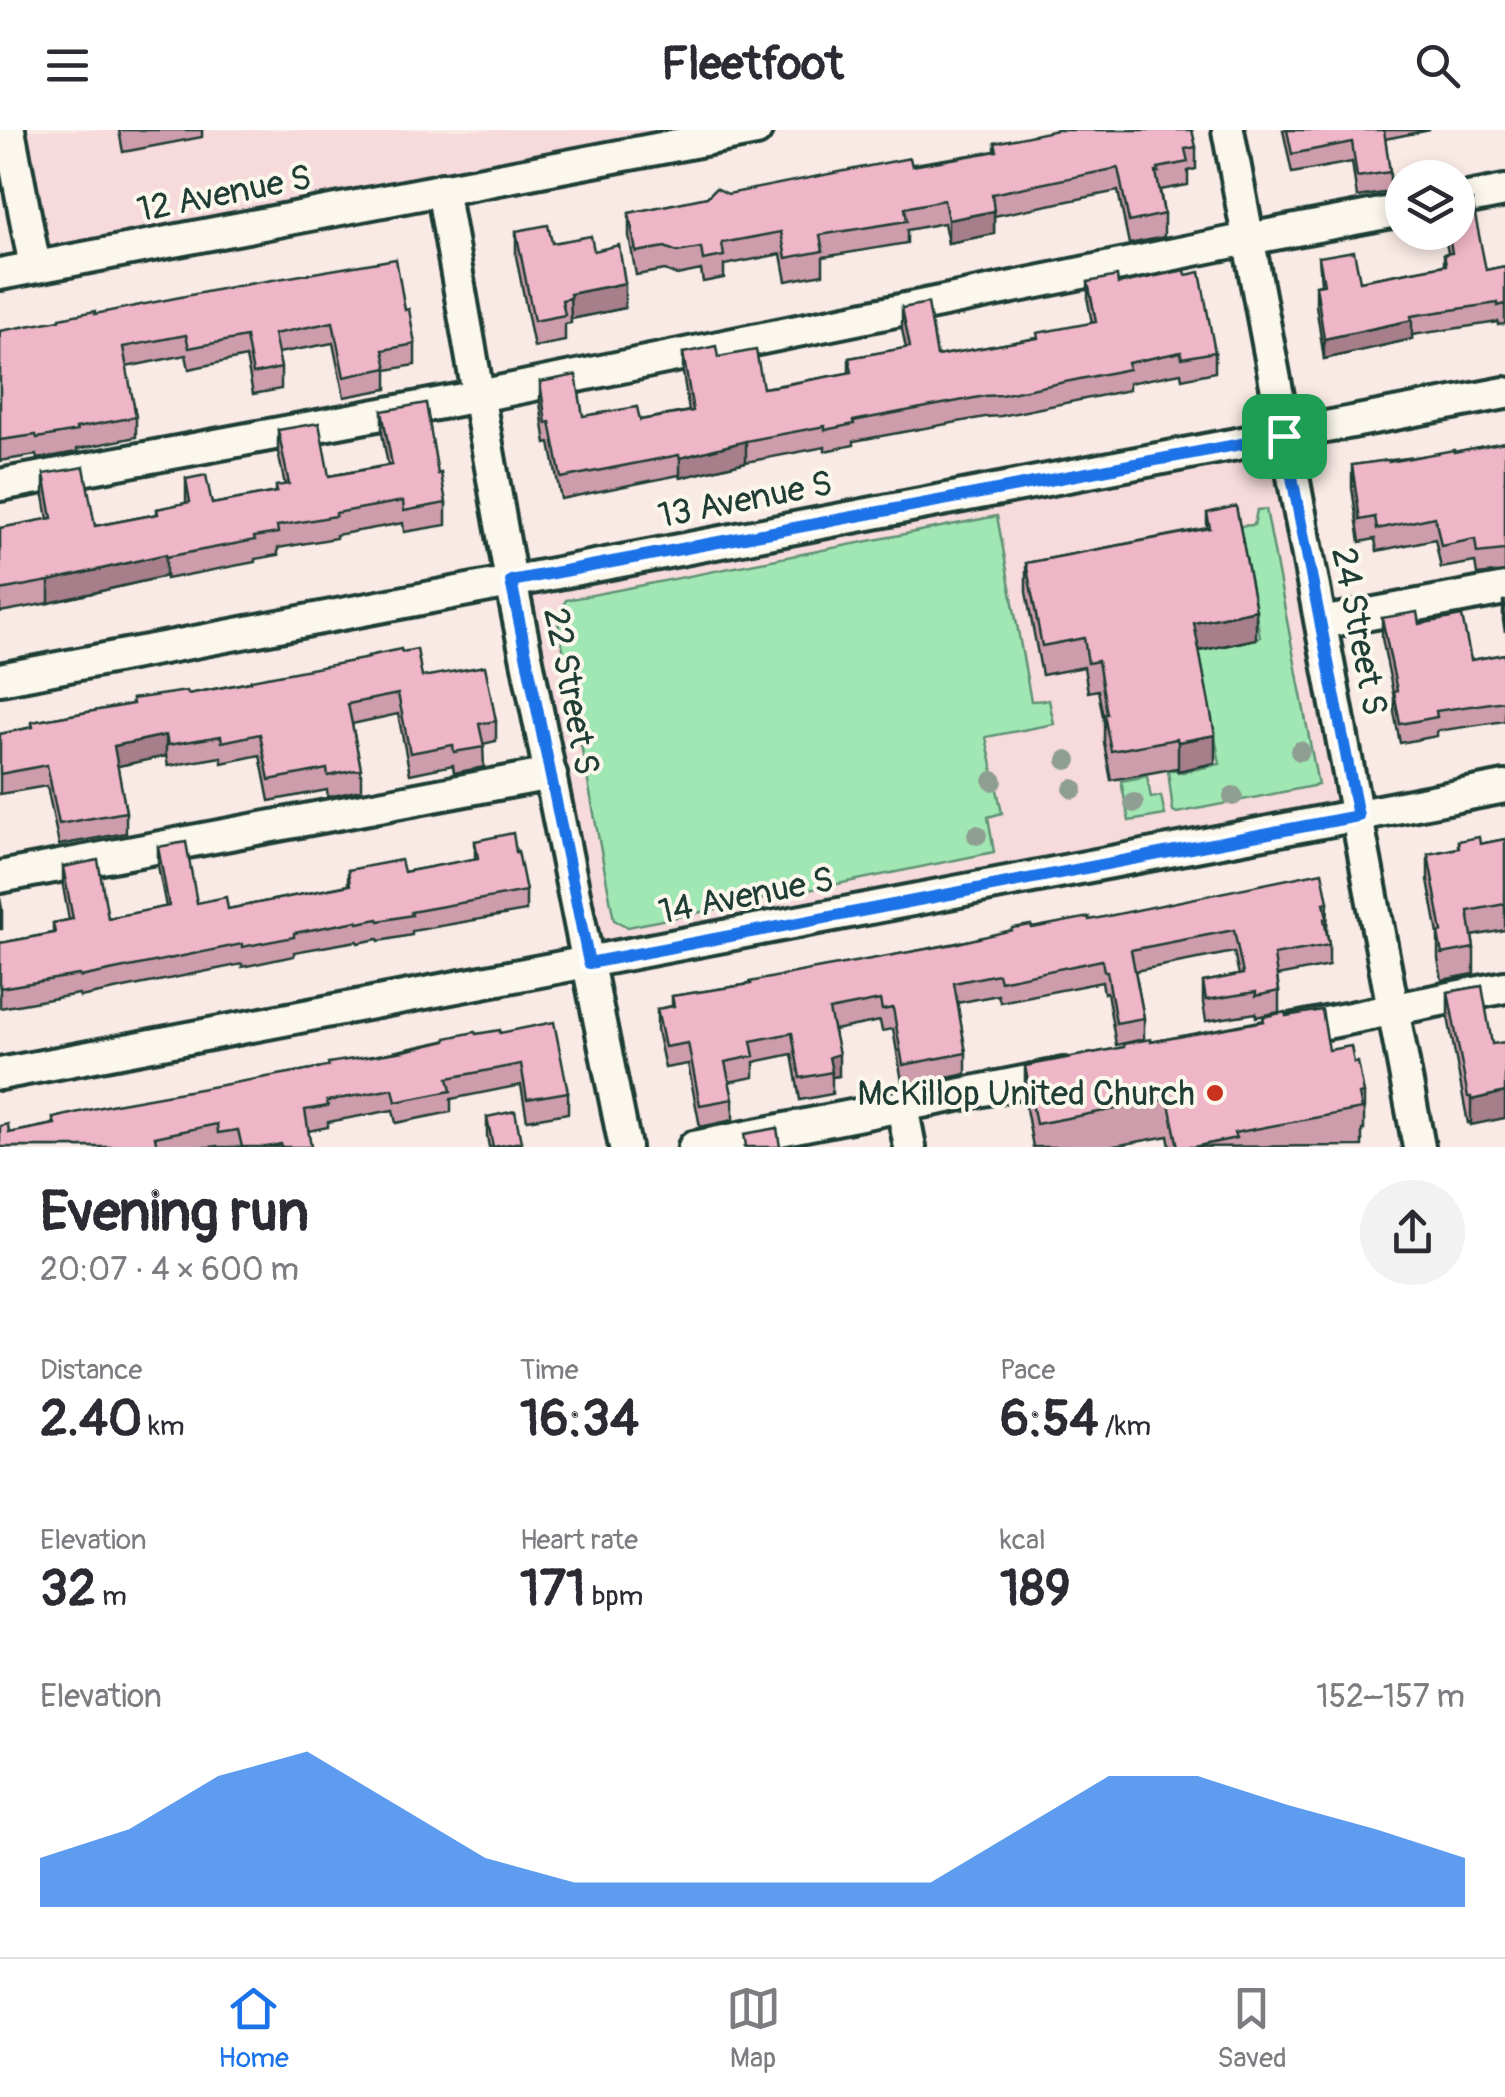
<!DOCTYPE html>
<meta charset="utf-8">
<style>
:root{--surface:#fff;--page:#f2f2f3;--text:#2b2b33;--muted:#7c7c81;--line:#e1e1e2;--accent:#1a73e8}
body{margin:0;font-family:Pangolin,sans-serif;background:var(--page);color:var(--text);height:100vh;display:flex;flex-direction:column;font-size:38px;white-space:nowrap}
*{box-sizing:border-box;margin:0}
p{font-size:32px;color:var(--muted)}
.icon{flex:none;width:55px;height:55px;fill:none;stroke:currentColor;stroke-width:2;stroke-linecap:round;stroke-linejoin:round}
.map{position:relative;height:1017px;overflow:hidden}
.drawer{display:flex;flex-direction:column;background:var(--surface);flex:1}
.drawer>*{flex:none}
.fabs{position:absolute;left:1385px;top:30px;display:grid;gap:20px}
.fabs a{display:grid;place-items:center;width:90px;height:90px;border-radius:50%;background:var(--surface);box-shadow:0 5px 15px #0003;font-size:50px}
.pin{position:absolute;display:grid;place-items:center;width:85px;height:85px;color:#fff;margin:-42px;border-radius:20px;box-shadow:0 5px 15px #0006}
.round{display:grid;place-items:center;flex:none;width:105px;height:105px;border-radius:52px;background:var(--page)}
.headline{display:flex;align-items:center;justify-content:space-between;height:170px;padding:0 40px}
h1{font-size:55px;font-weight:700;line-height:75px}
.stats{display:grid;grid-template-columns:repeat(3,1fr);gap:15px;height:170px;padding:10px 40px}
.stats div{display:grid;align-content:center}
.stats b{font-size:50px;font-weight:700}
.stats small{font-size:28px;font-weight:400}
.stats p{font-size:28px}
.chart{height:280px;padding:20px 40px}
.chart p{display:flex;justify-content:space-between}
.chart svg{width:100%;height:180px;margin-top:10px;fill:var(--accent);opacity:.7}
header{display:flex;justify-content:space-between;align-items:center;height:130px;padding:0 40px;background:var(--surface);font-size:45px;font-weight:700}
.tabs{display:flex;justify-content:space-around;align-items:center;height:140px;border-top:2px solid var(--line);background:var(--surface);font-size:28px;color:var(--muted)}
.tabs a{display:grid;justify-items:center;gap:5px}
.tabs .current{color:var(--accent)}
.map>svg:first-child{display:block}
</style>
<header><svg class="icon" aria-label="menu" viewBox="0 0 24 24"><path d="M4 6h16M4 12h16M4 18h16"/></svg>Fleetfoot<svg class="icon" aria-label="search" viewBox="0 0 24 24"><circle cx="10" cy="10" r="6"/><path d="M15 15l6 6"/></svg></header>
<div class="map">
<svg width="1505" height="1017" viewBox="0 0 1505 1017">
<rect width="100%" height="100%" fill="#f9eae5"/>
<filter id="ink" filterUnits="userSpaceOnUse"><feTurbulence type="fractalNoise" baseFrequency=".01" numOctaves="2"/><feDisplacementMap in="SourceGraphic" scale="20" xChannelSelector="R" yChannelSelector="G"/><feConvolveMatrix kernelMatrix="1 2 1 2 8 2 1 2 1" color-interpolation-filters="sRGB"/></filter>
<g filter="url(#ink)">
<g fill="#f6dadc">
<path d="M9 0H756L35 137Z"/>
<path d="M1284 306 1358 686 589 833 511 451Z"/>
</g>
<g fill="#a1e7b4" stroke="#609274" stroke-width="2.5">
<path d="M1266 379 1318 655 1177 683 1173 681 1168 641 1176 640 1178 643 1220 634 1194 494 1217 474 1226 516 1260 507 1240 396 1254 395 1257 380Z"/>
<path d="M997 386 1031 571 1049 570 1054 594 986 607 1002 683 988 687 994 722 628 797 614 790 557 487 566 470Z"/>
<path d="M1147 646 1151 668 1161 666 1165 685 1129 691 1121 651Z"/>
</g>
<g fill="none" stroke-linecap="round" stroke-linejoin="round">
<g stroke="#1f3d34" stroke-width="38">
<g id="minor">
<path d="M9 0 35 137"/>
<path d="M1228 0 1419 1017"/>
<path d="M442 59 511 451 625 1017"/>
<path d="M1458 70 1505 61"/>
<path d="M0 144 756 0"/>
<path d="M0 355 479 266 1248 109 1402 80"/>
<path d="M1321 493 1505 459"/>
<path d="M0 549 1505 263"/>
<path d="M0 747 551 644"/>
<path d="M1286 901 1505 857"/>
<path d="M0 944 1505 657"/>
<path d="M902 976 910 1017"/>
<path d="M694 1017 1064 944"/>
</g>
</g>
<use href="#minor" stroke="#fbf7ec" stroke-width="30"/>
</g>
<g fill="#8f9e92">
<circle cx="1300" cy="621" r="10"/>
<circle cx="1067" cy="630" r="10"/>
<circle cx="993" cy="651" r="10"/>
<circle cx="1073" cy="659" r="10"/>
<circle cx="1233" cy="666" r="10"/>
<circle cx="1134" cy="673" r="10"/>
<circle cx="977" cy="705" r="10"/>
</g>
<g fill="#ce9dab" stroke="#1f3d34" stroke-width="2.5">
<path d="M119 0H202V7L123 22Z"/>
<path d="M1283 0H1430L1385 9 1390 42V62L1357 67 1352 32 1292 43Z"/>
<path d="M995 13 1196 17V39L1188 41V55L1160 60 1164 84V107L1129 114 1118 61 994 86V104L948 113 944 93 907 100V113L823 127V144L786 151 781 124 724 135V148L703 152 701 140 677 145 665 140 636 145 629 106V83L728 64 995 21Z"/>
<path d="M516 101 552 113 594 121 625 178 571 189V193L565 194V211L534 217 516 126Z"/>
<path d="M1444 102H1458L1486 140 1505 136V194L1498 195V192L1412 205V209L1324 229 1316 175V155L1321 154 1319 127 1360 151 1444 135V124L1448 123Z"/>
<path d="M1088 152 1118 154 1215 222V242L1182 249 1181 243 1129 253V260L1001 286 985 287 854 311V315L825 321V317L746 332 680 348 679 345 561 369 550 313 546 314 540 273V252L583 286 640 290 689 281 683 243V223L718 227 763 258 849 243V228L906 218 902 199V178L937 226 1037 208 1092 193 1088 172Z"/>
<path d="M405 180 415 214V235L387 240V259L344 267 333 213 278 223 281 238V259L253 264 246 227 189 239 186 225 126 237 136 287V307L77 319V322L37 329 36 325 0 331V201L95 184Z"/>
<path d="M382 281 438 344 446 373V395L404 402 403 393 336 405V408L278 418V425L255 429V432L166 449V446L49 473 0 482V398L48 389 44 366V344L95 396 157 384V379L186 373V349L212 374 276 362V356L285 355 278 322V300L329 346 388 335 382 303Z"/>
<path d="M1505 312V442L1477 445 1475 432 1441 438 1435 409 1377 421 1375 409 1360 412 1352 358V335L1454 322Z"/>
<path d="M1207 383 1256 509 1199 521 1215 633 1178 641 1177 638 1111 650 1104 613V592L1098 560 1088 562 1084 537 1042 545 1026 462V433L1207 398Z"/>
<path d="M1503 471H1505V502L1503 491Z"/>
<path d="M1382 488 1419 494 1471 530 1505 524V591L1437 601V606L1400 613 1394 582V568L1382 508Z"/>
<path d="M402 522 422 547 496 591V611L483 614 484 637 454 643 453 635 410 644 398 584 352 594 361 639V660L328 667 327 660 269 671 260 625 222 633 221 627 168 636 166 626 117 636 126 682V703L59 715 47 656 0 664V604L32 597V592L132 574V569L188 564Z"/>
<path d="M1505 709V800L1472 806 1474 818V844L1442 850 1438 829V804L1428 750V724L1458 718V711L1480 714Z"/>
<path d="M475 711 516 722 526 761V781L412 801V805L379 811 378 809 358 813 357 811 294 822V826L242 837V834L80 867 79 864 0 878V813L53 803V793L69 790 63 756V737L108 788 166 777 158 736V717L197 773 228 779 348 755V740L404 742 475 729Z"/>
<path d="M0 768 2 779V799H0Z"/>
<path d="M1328 772 1327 801 1329 815V836L1277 846 1279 861V882L1256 887V883L1206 891 1203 873V852L1239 845 1234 822 1135 841 1144 888V909L1116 915 1107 862 1104 863 1102 852 1000 872 998 865 957 873 966 923V944L903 957 893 899 882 901 880 891 834 900 839 946 832 947V964L800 970 792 924 754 932V947L729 952 733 969V990L700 997 688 934 665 938 657 900V879L672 876V866L750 854 1032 798 1089 790Z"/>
<path d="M1482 856 1471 995V992L1468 993 1448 887V862Z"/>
<path d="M1286 886 1329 920 1354 933 1364 963V1000H1362V1016L1170 1017 1168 1006 1109 1017H1033L1025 973V936Z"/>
<path d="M500 903 568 962V983L527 990 521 955 451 969V982L396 993 393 980 328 992V997L308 1001 311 1017H217V1016L210 1017H0L9 1003 53 994V988L328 936 476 904Z"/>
<path d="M487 987 521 1017H489L487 1006Z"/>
</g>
<g fill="#a77f8b" stroke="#1f3d34" stroke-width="2.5">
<path d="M994 81V104L948 113V90Z"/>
<path d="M625 153V178L571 189 570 164Z"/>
<path d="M1412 190V209L1324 229V209Z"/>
<path d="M746 311V332L680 348V328Z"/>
<path d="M166 424V446L49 473V451Z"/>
<path d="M1256 480V509L1194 522V493Z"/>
<path d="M166 605V626L114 637V616Z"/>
<path d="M1215 605V633L1178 641V612Z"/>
<path d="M839 924V946L832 947 829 927Z"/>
<path d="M1505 962V988L1471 995V970Z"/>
<path d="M521 1012V1017H499Z"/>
</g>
<g fill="#efb6c7" stroke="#1f3d34" stroke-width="2.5">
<path d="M1057 0H1192L1196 17 1185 19 1188 32 1158 38 1159 42H1156L1164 84 1129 92 1118 38 992 64 994 81 948 90 944 70 905 78 907 91 820 105 823 121 786 128 781 102 722 113 724 126 703 130 701 118 677 122 665 117 636 122 629 83 707 67 716 58 728 64 910 28 912 36 997 21 995 13Z"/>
<path d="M1287 0H1384L1390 42 1357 47 1352 12 1292 24Z"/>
<path d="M1472 70 1486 140 1505 136V174L1498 176V173L1411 186 1412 190 1324 209 1316 155 1324 154 1319 127 1354 121 1360 151 1446 135 1444 124 1452 123 1448 102H1458V72Z"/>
<path d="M548 95 552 113 591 106 594 121 619 115 625 153 570 164 571 168 562 170 565 185 534 191 516 101Z"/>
<path d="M396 129 405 180 409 179 415 214 383 220 387 238 344 247 333 192 274 204 281 238 253 244 246 207 189 218 186 205 123 217 136 287 76 298 77 301 37 308 36 305 0 310V201L60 190V188L95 181V184L231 157Z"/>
<path d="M1185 140 1186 145 1200 142 1215 222 1182 228 1181 222 1128 233 1129 239 1001 265 985 266 853 291 854 294 825 300V296L746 311 680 328 679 325 561 348 550 292 546 293 540 252 576 245 583 286 637 277 640 290 693 281 683 223 716 216 718 227 756 220 763 258 784 255 852 242 849 228 910 217 902 178 928 173 937 226 1038 208 1037 203 1096 192 1088 152 1117 146 1118 154Z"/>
<path d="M426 273 438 344 441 343 446 373 404 381 403 371 336 383V386L277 396 278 403 254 407 255 410 166 427V424L49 451 0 460V398L52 388 44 344 84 337 95 396 158 384 157 379 190 372 186 349 206 345 212 374 277 362 276 356 289 354 278 300 319 293 329 346 392 335 382 281Z"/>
<path d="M1505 312V420L1477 423 1475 409 1441 416 1435 387 1377 399 1375 387 1360 390 1352 335 1389 330V332L1454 320V322Z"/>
<path d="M1236 376 1256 480 1194 493 1215 605 1178 612 1177 609 1111 621 1104 584H1107L1098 531 1088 533 1084 508 1042 516 1026 433 1210 398 1207 383Z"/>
<path d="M1417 482 1419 494 1462 486 1471 530 1505 524V571L1436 581 1437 587 1400 594 1394 562 1397 561 1382 488Z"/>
<path d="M401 519 402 522 417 519 422 547 485 536 496 591 479 594 484 617 454 622 453 615 410 623 398 564 348 574 361 639 328 646 327 639 269 650 260 604 222 612 221 606 168 615 166 605 114 616 126 682 59 694 47 635 0 644V604L33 597 32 592 133 574 132 569 187 561 188 564 251 552V550L369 528 368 526Z"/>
<path d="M513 703 516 722 518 721 526 761 411 782 412 785 379 791 378 789 358 793 357 791 294 803V807L242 817V814L80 847 79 845 0 858V813L55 803 53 793 73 789 63 737 98 730 108 788 169 776 158 717 186 712 197 773 226 767 228 779 350 755 348 740 401 730 404 742 478 728 475 711Z"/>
<path d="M1479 707 1480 714 1505 709V774L1468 781 1474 818 1442 824 1438 803 1442 802 1428 724 1459 718 1458 711Z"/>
<path d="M1322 742 1328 772 1324 773 1327 788 1324 789 1329 815 1274 825 1279 861 1256 866V862L1206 870 1203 852 1243 844 1234 800 1131 820 1144 888 1116 893 1107 841H1104L1102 830 1000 851 998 844 954 853 966 923 903 935 893 878 882 880 880 870 829 880 839 924 829 927 832 942 800 948 792 903 751 911 754 926 725 932 733 969 700 975 688 913 665 917 657 879 674 876 672 866 751 854 750 852 810 840 954 814 1012 800V798L1031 795 1032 798 1089 787V790Z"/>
<path d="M1482 856 1492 914 1505 912V962L1471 970V967H1468L1448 862Z"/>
<path d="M1322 880 1329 920 1351 916 1354 933 1358 932 1364 963 1359 964 1362 979 1234 1003 1236 1008 1193 1017H1178L1168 969 1036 994 1025 936 1124 917 1123 914 1151 909V912L1264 891 1263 887 1285 882 1286 886Z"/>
<path d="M554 892 568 962 527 969 521 934 448 948 451 961 396 972 393 959 327 971 328 976 305 980 311 1017H282L281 1014 267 1017H242L238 1000 218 1003 217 994 155 1007 157 1017H0V996L8 994 9 1003 55 994 53 988 115 974 329 936 328 933 404 921 446 911V908L475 902 476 904 500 900V903Z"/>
<path d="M515 981 521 1012 493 1017 487 987Z"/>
<path d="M777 998 780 1017H743L746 1016 744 1004Z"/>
</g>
</g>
<g fill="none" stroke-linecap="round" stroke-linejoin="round" filter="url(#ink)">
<g stroke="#fff" stroke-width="20">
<path id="route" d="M1284 306 1358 686 589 833 511 451Z"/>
</g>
<use href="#route" stroke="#1a73e8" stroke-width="12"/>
</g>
<circle fill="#c8321e" stroke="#fbf7ec" stroke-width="4" cx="1215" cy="963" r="10"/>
<g text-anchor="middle" stroke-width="8" stroke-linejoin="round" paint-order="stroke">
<g font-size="35" fill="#1f3d34" stroke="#fbf7ec">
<text transform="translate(224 63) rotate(-11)" y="12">12 Avenue S</text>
<text transform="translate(745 369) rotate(-11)" y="12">13 Avenue S</text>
<text transform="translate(1360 501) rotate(79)" y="12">24 Street S</text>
<text transform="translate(572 561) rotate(79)" y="12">22 Street S</text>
<text transform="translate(746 765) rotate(-11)" y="12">14 Avenue S</text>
</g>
<g font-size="35" fill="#1f3d34" stroke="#fbf7ec" text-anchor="end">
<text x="1195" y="975">McKillop United Church</text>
</g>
</g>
</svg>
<div class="fabs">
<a><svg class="icon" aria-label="layers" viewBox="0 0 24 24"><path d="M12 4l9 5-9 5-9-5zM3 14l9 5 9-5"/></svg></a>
</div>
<div class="pin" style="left:1284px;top:306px;background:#1e9e55"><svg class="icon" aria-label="arrive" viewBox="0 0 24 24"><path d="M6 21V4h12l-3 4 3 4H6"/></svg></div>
</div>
<section class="drawer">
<div class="headline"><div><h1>Evening run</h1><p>20:07 · 4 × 600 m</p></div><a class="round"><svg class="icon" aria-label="share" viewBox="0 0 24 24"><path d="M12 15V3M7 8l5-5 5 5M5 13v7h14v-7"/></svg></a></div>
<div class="stats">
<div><p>Distance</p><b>2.40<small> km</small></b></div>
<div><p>Time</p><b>16:34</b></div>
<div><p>Pace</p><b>6:54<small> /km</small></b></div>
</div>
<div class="stats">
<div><p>Elevation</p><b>32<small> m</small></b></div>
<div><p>Heart rate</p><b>171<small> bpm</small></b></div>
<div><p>kcal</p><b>189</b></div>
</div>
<div class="chart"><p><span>Elevation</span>152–157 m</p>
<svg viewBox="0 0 160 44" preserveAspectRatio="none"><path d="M0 44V32L10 25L20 12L30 6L40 19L50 32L60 38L70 38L80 38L90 38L100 38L110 25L120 12L130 12L140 19L150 25L160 32V44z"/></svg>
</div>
</section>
<nav class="tabs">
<a class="current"><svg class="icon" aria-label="home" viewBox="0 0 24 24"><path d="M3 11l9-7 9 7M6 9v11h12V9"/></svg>Home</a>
<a><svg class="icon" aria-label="map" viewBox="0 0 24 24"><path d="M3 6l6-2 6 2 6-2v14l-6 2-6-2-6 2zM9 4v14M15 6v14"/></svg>Map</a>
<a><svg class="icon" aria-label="saved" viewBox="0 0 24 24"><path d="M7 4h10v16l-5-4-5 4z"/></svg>Saved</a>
</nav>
